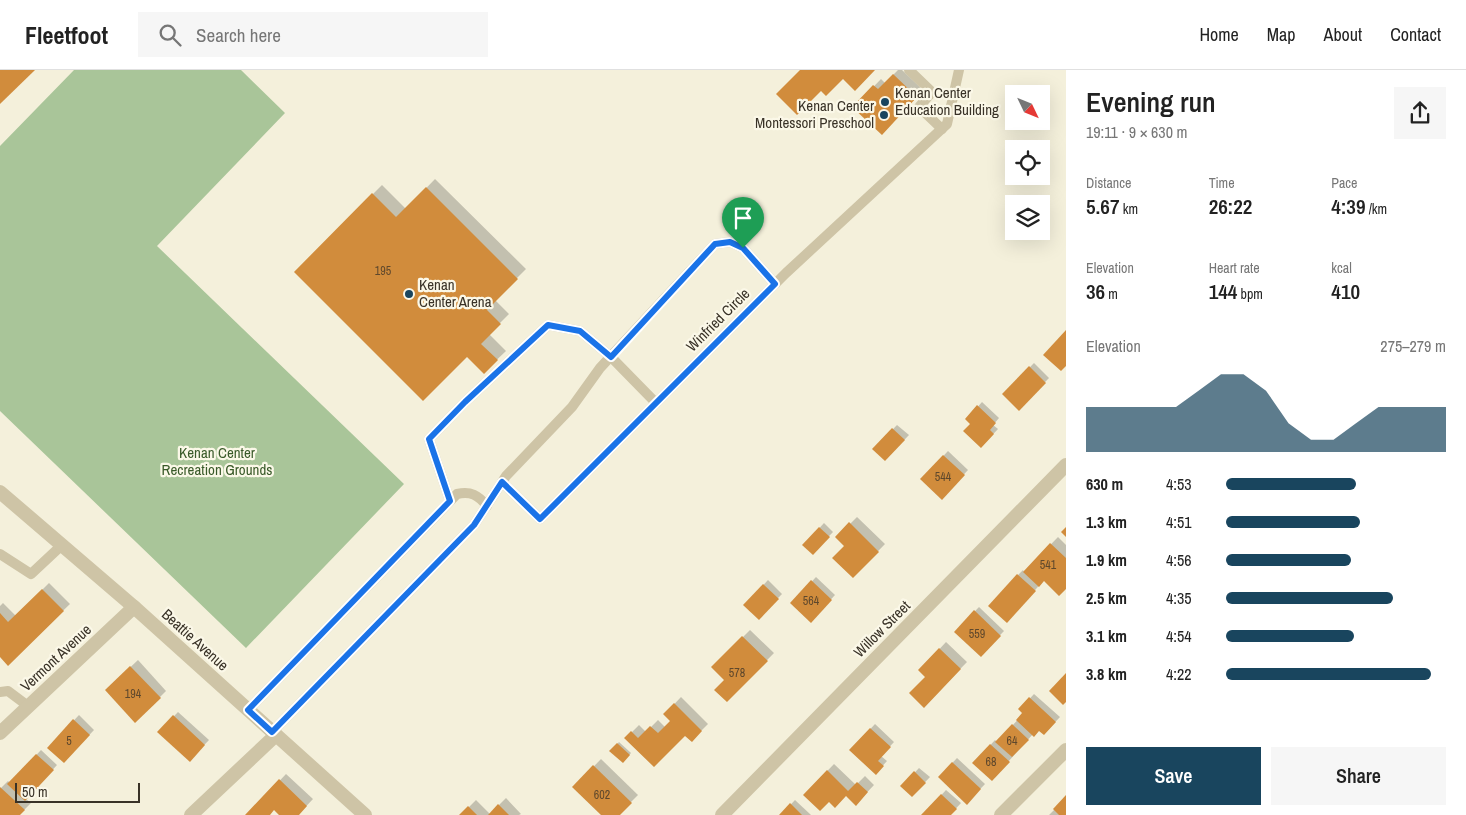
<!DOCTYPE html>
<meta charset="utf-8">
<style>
:root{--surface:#fff;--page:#f6f6f6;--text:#222;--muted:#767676;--line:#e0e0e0;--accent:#19455e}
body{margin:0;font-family:"Archivo Narrow",sans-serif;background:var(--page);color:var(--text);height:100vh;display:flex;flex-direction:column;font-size:19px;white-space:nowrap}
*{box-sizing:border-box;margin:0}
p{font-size:16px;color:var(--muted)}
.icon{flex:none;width:28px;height:28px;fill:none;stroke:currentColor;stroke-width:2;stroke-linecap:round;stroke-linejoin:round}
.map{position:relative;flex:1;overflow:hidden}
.details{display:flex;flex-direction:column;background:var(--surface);width:400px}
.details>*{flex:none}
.needle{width:32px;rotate:133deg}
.fabs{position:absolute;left:1005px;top:15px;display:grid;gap:10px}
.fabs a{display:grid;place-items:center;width:45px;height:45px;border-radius:0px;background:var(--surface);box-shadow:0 5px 20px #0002;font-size:25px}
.scale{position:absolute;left:15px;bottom:12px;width:125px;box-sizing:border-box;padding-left:5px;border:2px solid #393227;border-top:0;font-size:14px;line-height:18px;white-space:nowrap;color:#393227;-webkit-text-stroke:4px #fbf8e8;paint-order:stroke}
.pin{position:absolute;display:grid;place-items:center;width:42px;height:42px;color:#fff;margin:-51px -21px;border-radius:50% 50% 50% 0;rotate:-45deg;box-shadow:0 0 5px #0007}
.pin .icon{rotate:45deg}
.round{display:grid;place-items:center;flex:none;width:52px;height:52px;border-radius:0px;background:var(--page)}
.head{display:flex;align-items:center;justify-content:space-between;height:85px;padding:0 20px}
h1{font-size:28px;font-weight:600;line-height:38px}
.metrics{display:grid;grid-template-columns:repeat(3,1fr);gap:8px;height:85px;padding:5px 20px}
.metrics div{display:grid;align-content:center}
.metrics b{font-size:21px;font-weight:600}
.metrics small{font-size:14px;font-weight:400}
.metrics p{font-size:14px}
.chart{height:140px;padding:10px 20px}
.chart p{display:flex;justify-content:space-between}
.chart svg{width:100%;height:90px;margin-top:5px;fill:var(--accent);opacity:.7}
.action{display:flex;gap:10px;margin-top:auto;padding:10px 20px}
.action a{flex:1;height:58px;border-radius:0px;background:var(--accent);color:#fff;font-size:20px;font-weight:600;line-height:58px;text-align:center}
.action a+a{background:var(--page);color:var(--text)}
ul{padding:0 20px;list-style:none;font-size:16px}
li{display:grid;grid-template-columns:80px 60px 1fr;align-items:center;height:38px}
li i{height:12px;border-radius:6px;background:var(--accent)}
header{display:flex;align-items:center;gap:30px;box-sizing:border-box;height:70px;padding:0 25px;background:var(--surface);border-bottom:1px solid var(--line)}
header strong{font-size:24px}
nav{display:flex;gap:28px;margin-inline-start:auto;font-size:18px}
.search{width:350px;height:45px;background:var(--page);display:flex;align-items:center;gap:12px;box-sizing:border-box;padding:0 18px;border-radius:0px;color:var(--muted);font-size:19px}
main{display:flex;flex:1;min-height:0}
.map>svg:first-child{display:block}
</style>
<header>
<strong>Fleetfoot</strong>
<div class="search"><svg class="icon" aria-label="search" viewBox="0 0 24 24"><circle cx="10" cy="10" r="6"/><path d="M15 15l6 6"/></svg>Search here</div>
<nav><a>Home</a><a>Map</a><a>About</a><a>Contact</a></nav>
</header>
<main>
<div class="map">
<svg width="1066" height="745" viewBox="0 0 1066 745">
<rect width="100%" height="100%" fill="#f4f0db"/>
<path fill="#a9c599" d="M74 0H241L285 43 157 176 404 414 246 578 0 341V76Z"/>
<g fill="#0003">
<path d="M898 0H902L923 20 882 63 854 37 881 9 885 13Z"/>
<path d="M435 109 526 199 495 230 509 244 489 264 506 281 484 302 467 285 295 202 382 115 406 139Z"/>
<path d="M1034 293 1049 308 1019 339 1004 324Z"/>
<path d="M982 332 999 348 993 355 998 359 981 377 972 354 967 349Z"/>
<path d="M897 355 909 365 885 390 874 379Z"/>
<path d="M948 381 968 400 942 428 922 409Z"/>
<path d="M857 447 885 474 853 507 845 476 837 467Z"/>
<path d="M824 453 833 462 813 483 804 475Z"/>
<path d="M1058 467 1066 475V517L1044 510 1011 547 990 536 1018 505 1023 500 1024 502Z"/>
<path d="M816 507 835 525 811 551 792 533Z"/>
<path d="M768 510 782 524 759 548 745 535Z"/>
<path d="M49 513 70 534 8 594 0 586V536L3 533 16 546Z"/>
<path d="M979 537 1004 561 981 585 956 561Z"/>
<path d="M750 560 774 583 727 631 726 610 713 597Z"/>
<path d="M946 572 967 592 924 636 927 607 920 600Z"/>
<path d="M138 590 166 621 136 651 106 620Z"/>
<path d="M1034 624 1060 647 1044 664 1040 660 1033 664 992 710 974 693 995 670 997 672 1024 643 1020 639Z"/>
<path d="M681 627 708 654 691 671 685 664 654 696 626 668 639 655 646 662 658 650 665 657 671 651 665 644Z"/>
<path d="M178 642 209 670 190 690 159 662Z"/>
<path d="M79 645 94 660 64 692 48 678Z"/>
<path d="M875 654 894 672 881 686 887 691 876 703 851 680Z"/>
<path d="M619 672 631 683 623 692 611 681Z"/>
<path d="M41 680 57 695 26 729 31 733 19 745H0V719L8 711 10 713Z"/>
<path d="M957 688 985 714 967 733 939 707Z"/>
<path d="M601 689 638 725 618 745H603L574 717Z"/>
<path d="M834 694 856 715 865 706 874 715 856 734 846 725 829 730 804 725Z"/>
<path d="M919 698 930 707 912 726 902 716Z"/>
<path d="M286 704 313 729 298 745H281L274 739 268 745H247Z"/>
<path d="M946 720 961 733 950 745H923Z"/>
<path d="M1066 726V745H1049L1055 739Z"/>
<path d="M506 728 521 744 519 745H461L476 730 490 744Z"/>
<path d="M795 730 811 745H781Z"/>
</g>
<g fill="#d18c3c">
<path d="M0 0H35L0 34Z"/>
<path d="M800 0H875L855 21 843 9 826 26 821 21 797 45 776 24Z"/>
<path d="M893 4 917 27 882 65 852 37 873 15 878 19Z"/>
<path d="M426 117 518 209 487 240 501 254 481 274 498 290 484 304 467 287 423 331 294 202 372 123 396 147Z"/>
<path d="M1066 260V296L1061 301 1043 285Z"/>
<path d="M1029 296 1046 313 1019 341 1002 324Z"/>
<path d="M977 335 996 353 990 360 994 364 981 378 963 361 970 354 965 349Z"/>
<path d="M892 358 905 370 885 391 872 379Z"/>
<path d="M943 385 965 405 942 430 920 409Z"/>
<path d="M849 452 879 482 853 508 832 488 844 476 835 467Z"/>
<path d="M819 457 830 467 813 485 802 475Z"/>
<path d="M1066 457V467L1061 462Z"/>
<path d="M1050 473 1066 488V519L1059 526 1044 511 1039 517 1023 502Z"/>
<path d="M1017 504 1036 521 1007 553 988 536Z"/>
<path d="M811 510 832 530 811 553 790 533Z"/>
<path d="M763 514 779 529 759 550 743 535Z"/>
<path d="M42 519 64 541 8 596 0 587V543L8 552Z"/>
<path d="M974 540 1001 566 981 587 954 562Z"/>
<path d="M742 566 768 591 727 632 714 620 724 610 711 597Z"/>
<path d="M939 578 961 599 924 638 909 623 925 607 918 600Z"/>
<path d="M130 596 161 628 135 653 105 620Z"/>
<path d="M1066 603V632L1063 635 1049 621Z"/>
<path d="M1029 627 1056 652 1044 665 1039 661 1034 667 1016 650 1022 643 1018 639Z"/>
<path d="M674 633 702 661 692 672 685 666 654 697 624 668 631 661 638 668 650 656 658 663 670 651 663 644Z"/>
<path d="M173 645 205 675 190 692 157 662Z"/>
<path d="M73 649 90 665 64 693 47 678Z"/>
<path d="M1012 654 1029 670 1012 687 995 672Z"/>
<path d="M870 658 891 677 878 691 884 696 876 705 849 680Z"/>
<path d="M617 673 630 685 623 693 609 681Z"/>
<path d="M990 674 1010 692 992 711 972 693Z"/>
<path d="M36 684 54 700 25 731 7 714Z"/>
<path d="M952 692 981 719 967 735 938 707Z"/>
<path d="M593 695 632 733 620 745H601L572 717Z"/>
<path d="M827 700 848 721 857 712 868 722 856 736 846 726 835 738 829 732 820 741 803 725Z"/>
<path d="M914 701 926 713 912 727 900 716Z"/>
<path d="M279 709 307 736 299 745H279L274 740 270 745H245Z"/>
<path d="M0 717 25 740 20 745H0Z"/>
<path d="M941 724 957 739 951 745H921Z"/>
<path d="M1066 725V745H1059L1053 739Z"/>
<path d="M790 733 802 745H779Z"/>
<path d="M498 734 509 745H488Z"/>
<path d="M468 736 477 745H459Z"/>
</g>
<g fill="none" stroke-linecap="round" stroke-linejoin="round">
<g stroke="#cec4a6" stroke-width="10">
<path d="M909 0 932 22 919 37 942 59"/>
<path d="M502 412 540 449 786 203 947 54 959 0"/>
<path d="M450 431 429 369 465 332 548 255 580 261 611 287 656 333"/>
<path d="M0 484 31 504 62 475"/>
<path d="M0 622 8 621 28 636"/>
<path d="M248 640 457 424C471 421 478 425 487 436"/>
<path d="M272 662 474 455 506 406 572 337 600 298 715 174 730 172 743 178 775 214"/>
</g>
<g stroke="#cec4a6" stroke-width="14">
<path d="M0 663 134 537"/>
<path d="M191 745 276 665"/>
<path d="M722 745 1066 395"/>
<path d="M1001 745 1066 680"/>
</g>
<path stroke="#cec4a6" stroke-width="14" d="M0 422 134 537 365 745"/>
</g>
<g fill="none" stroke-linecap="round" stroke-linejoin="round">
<g stroke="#fff" stroke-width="10">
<path id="route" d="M730 172 743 178 775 214 540 449 502 412 474 455 272 662 248 640 450 431 429 369 465 332 548 255 580 261 611 287 715 174Z"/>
</g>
<use href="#route" stroke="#1a73e8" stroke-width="6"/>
</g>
<g fill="#19455e" stroke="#fbf8e8" stroke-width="2">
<circle cx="885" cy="32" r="5"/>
<circle cx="884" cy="45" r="5"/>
<circle cx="409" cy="224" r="5"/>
</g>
<g text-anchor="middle" stroke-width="4.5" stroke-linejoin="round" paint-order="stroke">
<g font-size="12" fill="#5f482c">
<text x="383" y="205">195</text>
<text x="943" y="411">544</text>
<text x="1048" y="499">541</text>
<text x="811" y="535">564</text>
<text x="977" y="568">559</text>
<text x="737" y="607">578</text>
<text x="133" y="628">194</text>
<text x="69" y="675">5</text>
<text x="1012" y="675">64</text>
<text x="991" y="696">68</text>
<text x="602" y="729">602</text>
</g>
<g font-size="15" fill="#393227" stroke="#fbf8e8" text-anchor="start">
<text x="895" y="28">Kenan Center<tspan x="895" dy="17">Education Building</tspan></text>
<text x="874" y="41" text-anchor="end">Kenan Center<tspan x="874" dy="17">Montessori Preschool</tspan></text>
<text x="419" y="220">Kenan<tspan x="419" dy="17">Center Arena</tspan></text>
</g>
<g font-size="15" fill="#393227" stroke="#fbf8e8">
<text transform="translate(718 250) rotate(-45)" y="5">Winfried Circle</text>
<text transform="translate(882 559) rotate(-45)" y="5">Willow Street</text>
<text transform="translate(195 570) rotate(42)" y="5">Beattie Avenue</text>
<text transform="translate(56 588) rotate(-43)" y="5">Vermont Avenue</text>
</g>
<g font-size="15" fill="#395a29" stroke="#fbf8e8">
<text x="217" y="388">Kenan Center<tspan x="217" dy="17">Recreation Grounds</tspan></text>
</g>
</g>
</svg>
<div class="fabs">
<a><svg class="needle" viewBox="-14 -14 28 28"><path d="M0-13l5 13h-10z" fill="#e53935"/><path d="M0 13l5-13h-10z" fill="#767676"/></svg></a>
<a><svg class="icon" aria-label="locate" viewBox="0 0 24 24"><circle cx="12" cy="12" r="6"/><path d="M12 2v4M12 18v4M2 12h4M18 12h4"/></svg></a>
<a><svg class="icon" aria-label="layers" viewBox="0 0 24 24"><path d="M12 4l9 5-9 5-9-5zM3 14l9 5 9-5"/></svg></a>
</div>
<div class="scale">50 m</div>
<div class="pin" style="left:743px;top:178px;background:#1e9e55"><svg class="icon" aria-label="arrive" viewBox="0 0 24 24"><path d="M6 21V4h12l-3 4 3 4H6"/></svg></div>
</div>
<section class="details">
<div class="head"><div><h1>Evening run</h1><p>19:11 · 9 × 630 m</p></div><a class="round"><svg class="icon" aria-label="share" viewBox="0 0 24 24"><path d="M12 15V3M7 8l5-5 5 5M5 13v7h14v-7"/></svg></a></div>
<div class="metrics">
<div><p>Distance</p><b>5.67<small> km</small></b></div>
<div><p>Time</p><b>26:22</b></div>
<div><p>Pace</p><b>4:39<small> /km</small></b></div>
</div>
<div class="metrics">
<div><p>Elevation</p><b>36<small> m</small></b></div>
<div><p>Heart rate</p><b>144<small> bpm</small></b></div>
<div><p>kcal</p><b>410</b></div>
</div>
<div class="chart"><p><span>Elevation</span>275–279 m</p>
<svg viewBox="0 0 160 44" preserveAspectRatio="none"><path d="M0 44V22L10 22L20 22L30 22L40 22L50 14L60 6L70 6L80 14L90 30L100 38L110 38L120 30L130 22L140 22L150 22L160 22V44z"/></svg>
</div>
<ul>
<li><b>630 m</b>4:53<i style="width:59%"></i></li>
<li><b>1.3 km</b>4:51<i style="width:61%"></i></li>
<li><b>1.9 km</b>4:56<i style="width:57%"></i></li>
<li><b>2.5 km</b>4:35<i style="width:76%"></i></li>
<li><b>3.1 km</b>4:54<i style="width:58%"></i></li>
<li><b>3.8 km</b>4:22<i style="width:93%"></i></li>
</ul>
<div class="action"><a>Save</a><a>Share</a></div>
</section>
</main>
